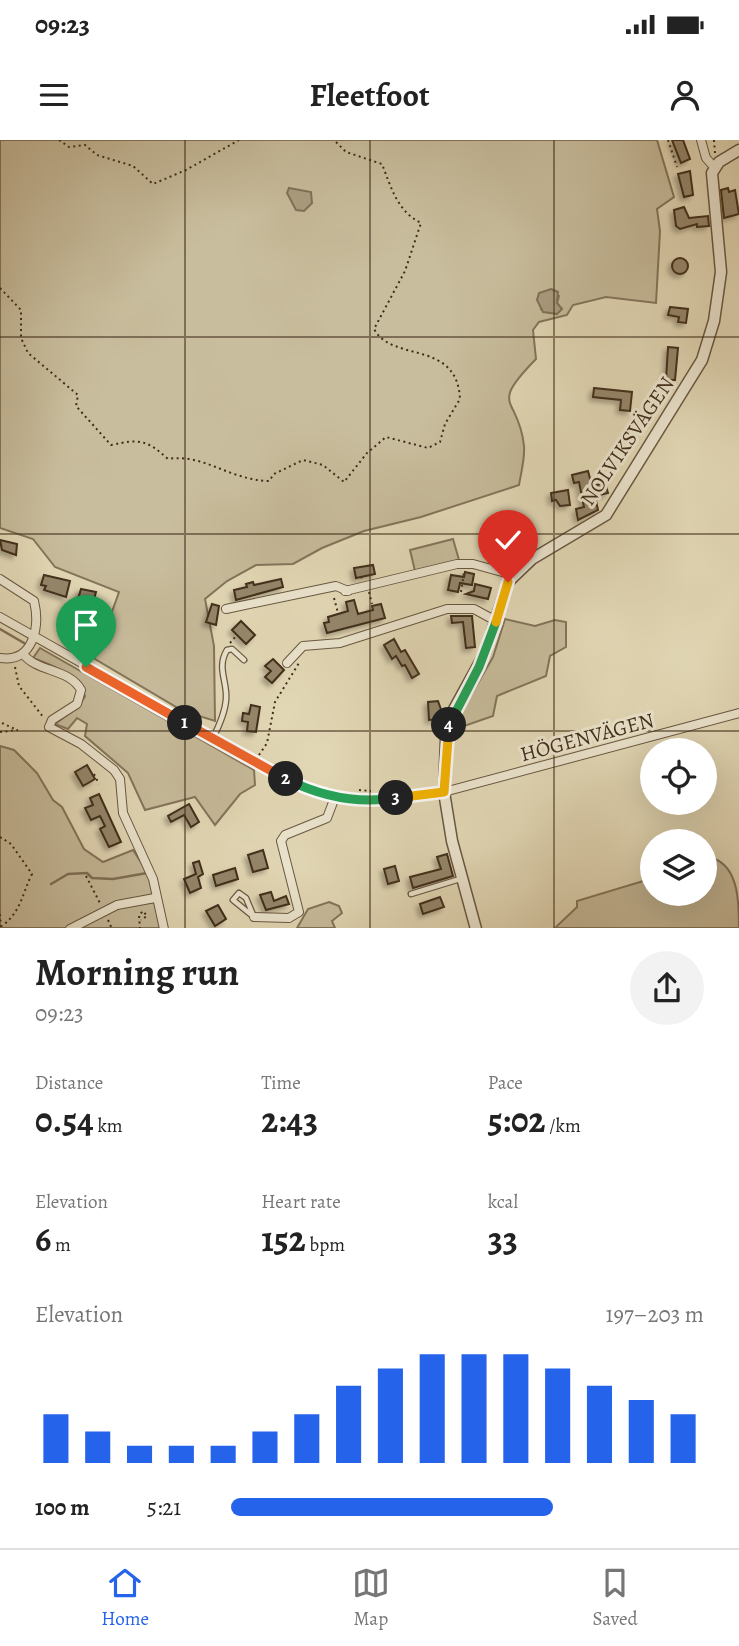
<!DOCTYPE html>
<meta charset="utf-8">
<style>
:root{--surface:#fff;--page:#f2f2f2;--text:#222;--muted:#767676;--line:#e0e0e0;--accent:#2563eb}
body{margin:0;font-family:Alegreya,serif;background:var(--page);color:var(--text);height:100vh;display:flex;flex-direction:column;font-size:26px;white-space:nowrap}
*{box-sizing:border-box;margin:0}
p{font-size:23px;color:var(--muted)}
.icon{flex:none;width:38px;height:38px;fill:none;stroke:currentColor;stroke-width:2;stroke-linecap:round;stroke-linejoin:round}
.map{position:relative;height:788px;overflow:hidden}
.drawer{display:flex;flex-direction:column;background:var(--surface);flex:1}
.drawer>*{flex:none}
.fabs{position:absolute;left:640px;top:598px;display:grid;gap:14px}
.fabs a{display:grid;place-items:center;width:77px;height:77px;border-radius:50%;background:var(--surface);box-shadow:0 7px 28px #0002;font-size:35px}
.pin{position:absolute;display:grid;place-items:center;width:60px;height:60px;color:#fff;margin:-72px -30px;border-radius:50% 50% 50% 0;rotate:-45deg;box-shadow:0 0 7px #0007}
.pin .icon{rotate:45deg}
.km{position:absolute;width:35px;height:35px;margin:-18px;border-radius:50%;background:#222;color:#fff;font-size:19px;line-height:35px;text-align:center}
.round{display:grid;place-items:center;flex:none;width:74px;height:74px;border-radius:37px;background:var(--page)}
.overview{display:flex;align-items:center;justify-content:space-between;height:119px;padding:0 35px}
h1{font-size:38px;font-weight:700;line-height:52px}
.metrics{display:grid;grid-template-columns:repeat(3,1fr);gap:10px;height:119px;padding:7px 35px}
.metrics div{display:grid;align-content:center}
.metrics b{font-size:35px;font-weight:700}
.metrics small{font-size:19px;font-weight:400}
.metrics p{font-size:19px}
.chart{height:196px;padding:14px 35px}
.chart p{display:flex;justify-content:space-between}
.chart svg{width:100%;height:126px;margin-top:7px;stroke:var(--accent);stroke-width:6}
ul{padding:0 35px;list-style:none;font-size:23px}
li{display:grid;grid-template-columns:112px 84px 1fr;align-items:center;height:52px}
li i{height:18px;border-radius:9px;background:var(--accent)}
.status{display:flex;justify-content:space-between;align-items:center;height:49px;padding:0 35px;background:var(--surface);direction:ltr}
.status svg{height:19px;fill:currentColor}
header{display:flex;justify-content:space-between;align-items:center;height:91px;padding:0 35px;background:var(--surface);font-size:32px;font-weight:700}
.tab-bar{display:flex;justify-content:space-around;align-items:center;height:98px;border-top:2px solid var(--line);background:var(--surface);font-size:19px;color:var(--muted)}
.tab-bar a{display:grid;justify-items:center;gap:4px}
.tab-bar .current{color:var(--accent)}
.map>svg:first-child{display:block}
</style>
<div class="status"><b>09:23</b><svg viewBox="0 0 49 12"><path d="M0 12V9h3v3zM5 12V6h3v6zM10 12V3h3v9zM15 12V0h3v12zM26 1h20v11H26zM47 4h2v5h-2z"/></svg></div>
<header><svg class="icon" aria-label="menu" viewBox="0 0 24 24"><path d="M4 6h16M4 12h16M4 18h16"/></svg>Fleetfoot<svg class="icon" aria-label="person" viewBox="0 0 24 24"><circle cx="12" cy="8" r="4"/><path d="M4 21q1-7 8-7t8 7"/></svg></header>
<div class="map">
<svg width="739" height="789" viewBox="0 0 739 789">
<defs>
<filter id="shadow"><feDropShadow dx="-3.5" dy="3.5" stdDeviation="2" flood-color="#0004"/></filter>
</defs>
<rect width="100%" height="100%" fill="#e4dab8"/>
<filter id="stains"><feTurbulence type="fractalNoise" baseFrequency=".00286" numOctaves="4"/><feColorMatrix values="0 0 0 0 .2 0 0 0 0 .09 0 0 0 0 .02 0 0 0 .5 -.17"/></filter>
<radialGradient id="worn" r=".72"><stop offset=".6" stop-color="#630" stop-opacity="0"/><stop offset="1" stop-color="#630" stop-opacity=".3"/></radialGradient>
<g fill="#c8bd9d" stroke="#84755c" stroke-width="2" fill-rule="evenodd">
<path d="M0 0H657L674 57 657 69 660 91 656 163 606 157 573 165 567 175 539 182 533 190 536 219C487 269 519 255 524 306 525 319 521 333 519 345L421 377 364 391 322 408 293 424 256 425 227 441 205 459 214 506 215 581 183 571 95 519 90 506 104 494 119 452 55 427 33 399 0 388ZM545 153 559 156 557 163 561 169 557 174 541 169Z"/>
<path d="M453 399 459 420 415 431 410 410Z"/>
<path d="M505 479 535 486 555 480 566 482V507L550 516 546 536 497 556 493 576 461 587 457 593 459 576 493 517Z"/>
<path d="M40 508 254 630 255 645 240 654 215 685 195 657 145 670 128 633 85 596 87 584 77 578 68 589 55 584 79 566 85 556C78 534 53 526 33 518Z"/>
<path d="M0 606 14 610 37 633 53 660 62 667 84 709 103 722 133 710 148 733 162 788H0Z"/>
<path d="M715 719C739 729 739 764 739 788H555L577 767V761L653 738V754H705V722Z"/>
<path d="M329 762 339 766 342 773 332 781 335 788H297L308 769Z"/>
</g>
<g fill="#ac9f82" stroke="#807158" stroke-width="2">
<path d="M289 48 311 52 312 63 304 71 296 70 287 53Z"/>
<path d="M551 149 558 152 557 163 562 169 557 174 543 172 537 160 539 153Z"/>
</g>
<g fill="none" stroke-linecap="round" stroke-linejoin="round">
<g stroke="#807158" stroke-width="2.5">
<path d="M0 489 24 503"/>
<path d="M51 744 68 734 87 733 92 738 113 739 147 733"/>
</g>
</g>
<g fill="#95876c" stroke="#3f2d1a" stroke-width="2" filter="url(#shadow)">
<path d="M672 0H683L690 19 681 23Z"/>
<path d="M690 31 693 55 684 57 678 34Z"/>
<path d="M728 48 729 52 735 50 739 74 724 78 721 50Z"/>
<path d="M684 67 689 78 708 76 709 86 697 87V84L680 89 676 86 674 70Z"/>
<circle cx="680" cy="126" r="8"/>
<path d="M670 167 688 169 686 183 678 182 679 177 668 175Z"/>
<path d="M668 207 678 208 675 240H666Z"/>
<path d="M594 248 632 252 630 271 620 270 621 260 593 257Z"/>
<path d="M588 331 592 346 605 343 608 353 595 356 598 370 578 380 576 369 584 367 579 342 574 343 572 335Z"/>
<path d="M568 350 570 365 560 366 556 360 552 361 551 353Z"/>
<path d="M0 400 17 404 16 415 2 410Z"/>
<path d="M373 425 375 434 356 438 354 428Z"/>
<path d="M465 432 474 434 472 445 460 443 458 452 448 450 451 435 464 437Z"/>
<path d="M44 435 70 441 66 457 44 450 46 446 41 445Z"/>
<path d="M281 439 283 447 236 460 234 450 247 447 246 444 253 442 254 445Z"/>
<path d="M475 444 491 448 488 459 466 454 474 451Z"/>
<path d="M81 449 96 452 92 466 77 462Z"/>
<path d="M354 460 358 474 373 470 372 466 381 464 385 478 327 493 324 483 329 482 328 477 348 471 346 462Z"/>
<path d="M212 464 219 466 216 485 206 482Z"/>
<path d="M451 476H472L475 507 466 508 463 482 452 483Z"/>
<path d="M241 481 255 495 246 504 232 490Z"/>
<path d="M394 499 401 512 405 510 419 534 412 538 405 525 402 526 396 516 392 519 384 505Z"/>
<path d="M273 519 284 530 272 543 265 537 271 531 265 526Z"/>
<path d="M438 561 443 575H439L440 579 429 580 428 562Z"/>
<path d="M251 565 260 567 256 592 247 591 248 582 242 581 243 573 249 574Z"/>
<path d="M87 625 95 639 83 646 75 632Z"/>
<path d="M99 654 121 702 109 707 100 689 105 686 100 676 91 680 85 668 93 665 90 658Z"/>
<path d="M189 664 199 682 191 687 184 675 171 682 168 676Z"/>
<path d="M263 710 268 728 253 732 248 715Z"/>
<path d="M447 714 453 736 413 748 410 737 441 729 437 717Z"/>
<path d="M199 721 203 734 198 737 201 748 190 753 184 739 196 734 193 723Z"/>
<path d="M395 726 399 741 388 744 384 729Z"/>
<path d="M235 728 238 739 216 746 213 735Z"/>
<path d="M271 752 274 761 286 756 289 764 266 770 260 755Z"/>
<path d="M440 757 444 767 423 774 420 764Z"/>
<path d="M218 765 226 779 215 786 206 771Z"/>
</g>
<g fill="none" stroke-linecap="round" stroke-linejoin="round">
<g stroke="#685842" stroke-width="7">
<g id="service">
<path d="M213 598C219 586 225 573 226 560 228 542 216 528 227 510L232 509 244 520"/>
<path d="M239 753 246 758 254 777 233 760Z"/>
<path d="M411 754 460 739"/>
</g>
</g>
<g stroke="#685842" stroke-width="10">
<g id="minor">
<path d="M701 0 706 18 715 28"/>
<path d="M0 439 34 461C40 486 34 523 0 518"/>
<path d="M345 451 457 424H473L513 435"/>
<path d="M226 469 336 446 348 451"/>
<path d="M0 477 289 640 323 654 350 659H387L444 652 739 573"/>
<path d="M23 514C38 533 69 528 81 550L77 564 52 580 49 587 81 604 114 630 120 639 123 673 153 739 164 789"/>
<path d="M287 523 303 506 340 503 447 469H474L496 481"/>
<path d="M254 777 289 778 299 772 281 701 285 695 327 678 335 657"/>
<path d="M70 789 117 765 155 758"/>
</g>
</g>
<g stroke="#685842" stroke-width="13">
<path id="tertiary" d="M476 789 452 701 444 652 446 600 452 573 485 513 508 442 532 419 606 375 702 220 714 181 721 132 712 33 719 22 739 10"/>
</g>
<g stroke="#3f2d1a" stroke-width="2" stroke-dasharray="2 3.5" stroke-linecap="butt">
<path d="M59 0 69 7 85 5 97 15 133 26 153 44 186 30 239 0"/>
<path d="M668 0 677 27"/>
<path d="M714 0 715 13"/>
<path d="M0 148 21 170V198L28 213 78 255 76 266 111 305C139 299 146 299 168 319 203 313 229 340 269 341L274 334 303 320 323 325 344 342 367 313 386 297 428 308 440 302 445 284 460 259C457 199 392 223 374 189L405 131 421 83C397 71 391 47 382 24L346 12 334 0"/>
<path d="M355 438 365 437"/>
<path d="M369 452 372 464"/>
<path d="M461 452 464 432"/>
<path d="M334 458 338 473"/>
<path d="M230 503 236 496"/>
<path d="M15 527 19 546 44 578"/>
<path d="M2 583 17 590"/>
<path d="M0 592 18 590"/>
<path d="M259 615 267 603 275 562 299 523"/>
<path d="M94 634 99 644"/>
<path d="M359 650 371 651"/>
<path d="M0 697 11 704 32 734C22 754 21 772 2 786"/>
<path d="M86 736 101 765"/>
<path d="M0 774 1 789"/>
<path d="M108 780 112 789"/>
<path d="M140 789 139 775 143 771 147 776 141 780"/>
</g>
<use href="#service" stroke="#ede7d1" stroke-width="4.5"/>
<use href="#minor" stroke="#ede7d1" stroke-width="8"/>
<use href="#tertiary" stroke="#ede7d1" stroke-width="10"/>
</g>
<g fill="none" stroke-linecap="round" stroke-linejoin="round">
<g stroke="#fff" stroke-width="14">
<path id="split-1" d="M86 527 185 583"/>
</g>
<g stroke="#fff" stroke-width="14">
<path id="split-2" d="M185 583 286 639"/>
</g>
<g stroke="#fff" stroke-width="14">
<path id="split-3" d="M286 639C320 656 358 664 396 658"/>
</g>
<g stroke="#fff" stroke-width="14">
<path id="split-4" d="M396 658 444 652 449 585"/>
</g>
<g stroke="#fff" stroke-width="14">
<path id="split-5" d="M449 585 479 527 496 482"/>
</g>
<g stroke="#fff" stroke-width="14">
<path id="split-6" d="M496 482 508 442"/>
</g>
<use href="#split-1" stroke="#f0652b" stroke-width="9"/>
<use href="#split-2" stroke="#f0652b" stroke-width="9"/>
<use href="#split-3" stroke="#22a559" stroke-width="9"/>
<use href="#split-4" stroke="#f5b400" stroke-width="9"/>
<use href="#split-5" stroke="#22a559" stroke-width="9"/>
<use href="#split-6" stroke="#f5b400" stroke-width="9"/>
</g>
<path fill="none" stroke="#3f2d1a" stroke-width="2" stroke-opacity="0.55" d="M185 0V789M370 0V789M554 0V789M0 197H739M0 394H739M0 591H739"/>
<g text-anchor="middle" stroke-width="6" stroke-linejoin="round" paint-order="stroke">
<g font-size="21" fill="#3f2d1a" stroke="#ede7d1">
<text transform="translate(627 301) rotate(-56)" y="7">NOLVIKSVÄGEN</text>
<text transform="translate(587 597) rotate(-15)" y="7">HÖGENVÄGEN</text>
</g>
</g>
<rect width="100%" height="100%" filter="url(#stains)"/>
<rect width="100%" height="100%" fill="url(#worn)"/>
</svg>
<div class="fabs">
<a><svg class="icon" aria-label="locate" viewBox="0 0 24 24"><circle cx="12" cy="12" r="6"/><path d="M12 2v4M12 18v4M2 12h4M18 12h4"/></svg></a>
<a><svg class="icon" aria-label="layers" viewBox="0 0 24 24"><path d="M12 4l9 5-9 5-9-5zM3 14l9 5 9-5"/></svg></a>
</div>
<div class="pin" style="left:86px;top:527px;background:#1e9e55"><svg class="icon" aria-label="arrive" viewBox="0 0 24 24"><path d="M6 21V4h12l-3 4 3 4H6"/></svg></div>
<div class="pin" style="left:508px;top:442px;background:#d93025"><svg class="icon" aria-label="check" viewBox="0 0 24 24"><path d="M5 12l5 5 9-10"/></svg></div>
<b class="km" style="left:185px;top:583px">1</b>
<b class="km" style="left:286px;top:639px">2</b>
<b class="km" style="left:396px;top:658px">3</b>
<b class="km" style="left:449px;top:585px">4</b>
</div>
<section class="drawer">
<div class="overview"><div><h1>Morning run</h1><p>09:23</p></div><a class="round"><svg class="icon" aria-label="share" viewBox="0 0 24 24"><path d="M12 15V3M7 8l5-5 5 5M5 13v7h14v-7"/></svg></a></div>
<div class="metrics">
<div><p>Distance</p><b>0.54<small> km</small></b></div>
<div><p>Time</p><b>2:43</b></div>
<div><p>Pace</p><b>5:02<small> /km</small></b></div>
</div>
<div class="metrics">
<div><p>Elevation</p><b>6<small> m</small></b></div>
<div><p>Heart rate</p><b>152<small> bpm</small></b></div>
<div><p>kcal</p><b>33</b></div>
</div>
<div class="chart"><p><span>Elevation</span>197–203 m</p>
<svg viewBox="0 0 160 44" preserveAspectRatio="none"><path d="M5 44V27M15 44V33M25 44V38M35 44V38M45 44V38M55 44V33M65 44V27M75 44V17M85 44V11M95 44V6M105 44V6M115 44V6M125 44V11M135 44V17M145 44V22M155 44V27"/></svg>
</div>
<ul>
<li><b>100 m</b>5:21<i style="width:68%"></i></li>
</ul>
</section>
<nav class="tab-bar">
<a class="current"><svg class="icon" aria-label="home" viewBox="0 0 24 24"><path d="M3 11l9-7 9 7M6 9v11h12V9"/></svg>Home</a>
<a><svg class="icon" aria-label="map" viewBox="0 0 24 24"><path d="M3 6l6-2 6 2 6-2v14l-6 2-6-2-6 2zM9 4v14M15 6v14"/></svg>Map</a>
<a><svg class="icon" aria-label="saved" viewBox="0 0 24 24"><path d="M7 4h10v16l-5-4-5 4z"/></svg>Saved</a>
</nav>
